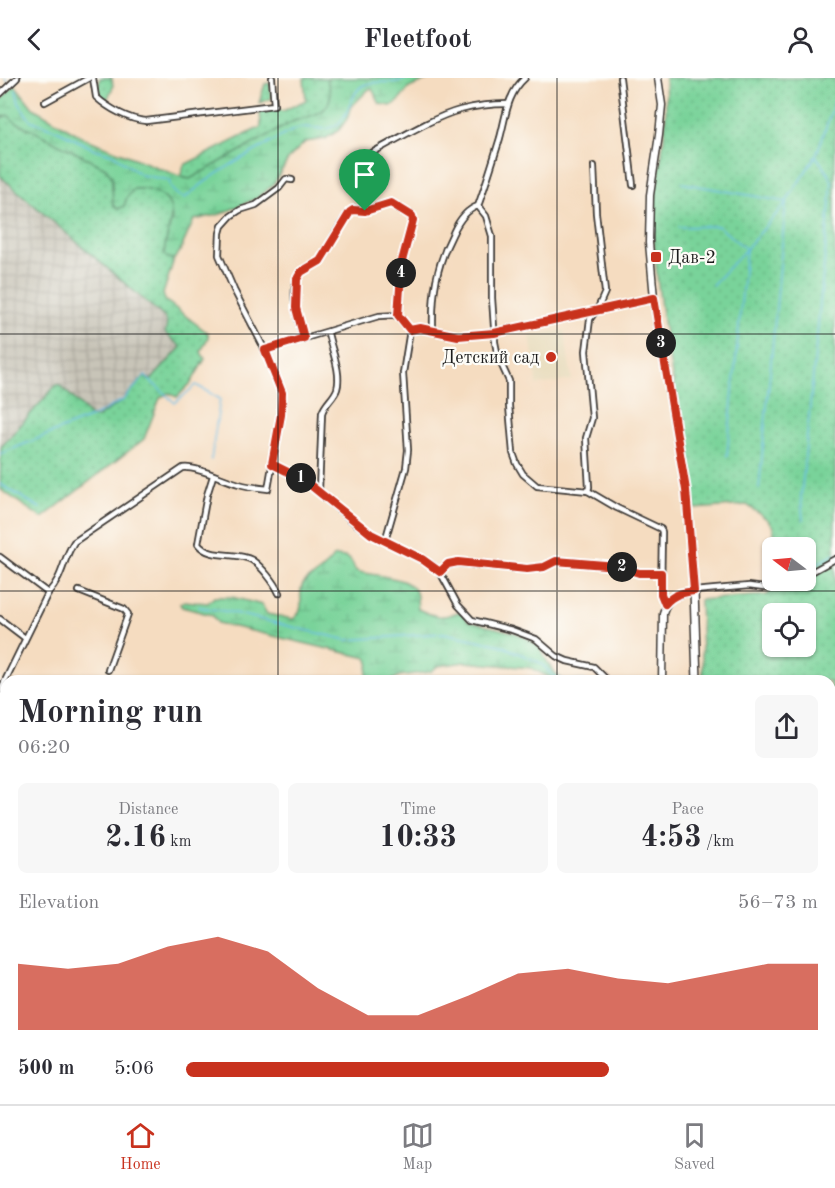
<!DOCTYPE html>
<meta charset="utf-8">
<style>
:root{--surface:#fff;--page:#f7f7f7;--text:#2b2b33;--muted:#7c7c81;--line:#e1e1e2;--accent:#c8321e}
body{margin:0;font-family:"Old Standard TT",serif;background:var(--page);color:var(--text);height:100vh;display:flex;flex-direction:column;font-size:22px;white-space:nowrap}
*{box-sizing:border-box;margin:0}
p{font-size:20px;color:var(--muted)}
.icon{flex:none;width:33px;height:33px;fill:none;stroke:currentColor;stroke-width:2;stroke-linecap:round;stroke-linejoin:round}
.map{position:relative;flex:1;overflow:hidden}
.side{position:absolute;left:0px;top:597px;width:836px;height:429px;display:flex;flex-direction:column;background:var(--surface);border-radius:18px 18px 0 0;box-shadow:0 2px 4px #0004}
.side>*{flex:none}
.needle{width:39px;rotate:286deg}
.fabs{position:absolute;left:762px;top:459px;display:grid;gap:12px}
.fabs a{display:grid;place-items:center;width:54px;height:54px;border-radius:9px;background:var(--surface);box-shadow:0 2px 4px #0004;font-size:30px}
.pin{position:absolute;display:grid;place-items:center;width:51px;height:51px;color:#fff;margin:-62px -26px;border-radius:50% 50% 50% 0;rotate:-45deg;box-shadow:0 0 6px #0007}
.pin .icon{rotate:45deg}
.km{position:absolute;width:30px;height:30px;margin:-15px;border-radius:50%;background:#222;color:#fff;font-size:16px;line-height:30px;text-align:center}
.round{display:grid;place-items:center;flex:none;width:63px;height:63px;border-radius:9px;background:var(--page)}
.overview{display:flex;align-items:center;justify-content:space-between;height:102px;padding:0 18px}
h1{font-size:33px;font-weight:800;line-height:45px}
.figures{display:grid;grid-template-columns:repeat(3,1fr);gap:9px;height:102px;padding:6px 18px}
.figures div{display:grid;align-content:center;border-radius:9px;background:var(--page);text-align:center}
.figures b{font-size:30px;font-weight:800}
.figures small{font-size:16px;font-weight:400}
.figures p{font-size:16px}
.chart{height:168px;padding:12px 18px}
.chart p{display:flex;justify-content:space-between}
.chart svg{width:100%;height:108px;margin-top:6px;fill:var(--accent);opacity:.7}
ul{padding:0 18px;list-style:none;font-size:20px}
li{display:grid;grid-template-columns:96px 72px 1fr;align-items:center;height:45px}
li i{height:15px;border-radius:8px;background:var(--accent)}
header{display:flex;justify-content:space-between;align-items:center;height:78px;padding:0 18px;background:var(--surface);font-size:27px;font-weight:800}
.dock{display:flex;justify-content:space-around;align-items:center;height:84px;border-top:2px solid var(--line);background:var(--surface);font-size:16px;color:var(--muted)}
.dock a{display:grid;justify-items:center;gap:3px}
.dock .active{color:var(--accent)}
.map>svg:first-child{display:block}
</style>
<header><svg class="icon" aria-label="back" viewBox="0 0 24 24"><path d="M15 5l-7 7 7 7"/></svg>Fleetfoot<svg class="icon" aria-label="person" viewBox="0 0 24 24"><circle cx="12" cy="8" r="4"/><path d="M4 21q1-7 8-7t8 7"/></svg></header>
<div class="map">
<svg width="835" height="1026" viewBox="0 0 835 1026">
<defs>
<pattern id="industrial-grid" width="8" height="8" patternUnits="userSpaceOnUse" patternTransform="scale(1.5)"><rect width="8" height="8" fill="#c8c4b8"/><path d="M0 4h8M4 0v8" fill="none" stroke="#aba89e"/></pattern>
<pattern id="grass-dots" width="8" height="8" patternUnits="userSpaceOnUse" patternTransform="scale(1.5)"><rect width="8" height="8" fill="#79d39a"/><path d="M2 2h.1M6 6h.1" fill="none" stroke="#68b584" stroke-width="1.8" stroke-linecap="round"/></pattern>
<pattern id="wetland-marsh" width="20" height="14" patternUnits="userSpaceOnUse" patternTransform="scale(1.5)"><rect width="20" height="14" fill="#79d39a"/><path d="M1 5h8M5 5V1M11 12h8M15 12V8" fill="none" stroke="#68b584"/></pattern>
</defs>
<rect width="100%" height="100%" fill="#fdfcf7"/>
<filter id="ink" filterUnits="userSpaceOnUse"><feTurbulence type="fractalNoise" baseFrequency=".0167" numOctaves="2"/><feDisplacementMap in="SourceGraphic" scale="12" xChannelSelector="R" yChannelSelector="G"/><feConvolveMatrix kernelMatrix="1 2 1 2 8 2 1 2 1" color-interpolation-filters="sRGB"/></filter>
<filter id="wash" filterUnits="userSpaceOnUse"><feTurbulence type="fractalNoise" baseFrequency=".008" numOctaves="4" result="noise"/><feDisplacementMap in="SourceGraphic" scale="24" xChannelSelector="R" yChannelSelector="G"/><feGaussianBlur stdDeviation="1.35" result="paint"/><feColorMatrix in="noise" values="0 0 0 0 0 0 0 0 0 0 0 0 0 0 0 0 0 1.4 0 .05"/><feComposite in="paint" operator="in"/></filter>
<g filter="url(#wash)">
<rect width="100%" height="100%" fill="#f5dcc0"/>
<path fill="#e7daba" d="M564 252 572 302 537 307 530 257Z"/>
<path fill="url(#industrial-grid)" d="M0 98 164 239 167 245 165 255 181 268 151 303 144 299 122 323 96 340 92 339 59 306 0 370Z"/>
<g fill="url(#grass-dots)" stroke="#4a785b" stroke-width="1.5" fill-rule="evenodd">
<path d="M100 0H112L113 9 107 22C99 18 97 8 100 0Z"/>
<path d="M304 0H327C328 6 331 14 330 20 329 36 306 39 294 43L195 99 190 101 180 99 184 87 261 49 260 31 275 30 283 33 306 22Z"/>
<path d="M665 0H835V1026H755L754 1020H830V603H703L700 522 767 517 771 513 776 503 806 502V470L776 469 773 449 768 442 747 427 695 431C683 342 660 254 654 164 651 128 660 94 664 59 667 40 666 20 665 0ZM772 536H806V568H772Z"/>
<path d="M270 5 271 21 259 25 265 6Z"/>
<path d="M8 37 15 43 106 90 112 99 113 127 118 131 124 128 127 119 133 111C147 110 160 114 170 124 175 146 161 160 168 180L174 181 163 216 165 222 208 255V259L201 274 205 281 191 305 177 319 168 315 160 320 144 361 42 440 0 411 1 369 57 306 60 307 92 339 96 340 122 323 144 299 151 302 181 269 165 255 167 245 164 239 0 98V40Z"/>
</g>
<g fill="url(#wetland-marsh)" stroke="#4a785b" stroke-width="1.5">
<path d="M327 0H432L409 10 398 24 391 28 380 26 372 11H369L352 28 347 41 339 52 325 61 305 64 289 80 273 107 257 120 221 136 194 142 179 175 174 181 168 180 164 177C165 154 184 128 157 115 148 111 143 110 134 111L127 119 124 128 118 131 113 127 112 99 106 90 14 43 8 37 0 40V23L15 7 33 30 84 60 184 100 190 101 294 43C306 39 329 36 330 20 331 14 328 6 327 0Z"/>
<path d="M335 478C348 479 351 479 355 492L359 494C373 497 407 499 415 512 418 517 417 526 418 531 435 539 441 541 458 534L463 536 468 543 516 555 530 562 539 569 551 590 563 603H556L531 590 465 584 438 588 430 594 399 598 391 603H366L369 584 367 580 218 545 212 537 182 529 180 526 184 523 208 525 214 519H232L262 527 267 536 293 541C308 530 296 517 303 506 306 501 313 499 318 495 325 491 328 483 335 478Z"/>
<path d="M146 1020H176L182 1026H146Z"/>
<path d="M359 1020H399L397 1026H357Z"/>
</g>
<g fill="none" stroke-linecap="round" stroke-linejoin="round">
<g stroke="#67bce4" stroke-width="1.5">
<path d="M4 0 8 3"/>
<path d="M16 12 19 25 30 42 61 54 92 70 114 77 141 97 169 102C170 111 176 118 185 120 211 97 240 81 270 65 279 60 289 53 299 50 313 46 324 57 339 45 351 35 350 14 364 7 379 0 392 9 408 0"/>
<path d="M682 105 786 124"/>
<path d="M679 149 718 148 746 171 712 207"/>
<path d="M0 376 96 337 123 322 145 298 175 325 196 307 220 321 211 382"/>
<path d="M727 378 746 171 786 125"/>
<path d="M0 406 40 430"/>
<path d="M759 411 786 124 815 79"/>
<path d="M803 442 801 419 832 104 828 95 816 78 835 23"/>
<path d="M809 490 835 476"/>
<path d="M199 529 230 534 347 562 444 555 500 567 541 585 553 598 563 603"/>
<path d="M570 603H585"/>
<path d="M830 716 835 719"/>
<path d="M366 1026 369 1020"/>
</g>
</g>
</g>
<g filter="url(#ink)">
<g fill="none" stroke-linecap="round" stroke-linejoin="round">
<g stroke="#3d3935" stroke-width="8">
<g id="minor">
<path d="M93 0 96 19C108 30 129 42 146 43L274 27 272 0"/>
<path d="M525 0C507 16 506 38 500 60 493 83 486 106 478 128L486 138 492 158V220L495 264 498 279 509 303V328L513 375 517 386 523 396 537 408 588 413 617 430 661 451 662 454 661 516 665 526"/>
<path d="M620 0 633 107"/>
<path d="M0 16 17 0"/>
<path d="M45 24 89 0"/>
<path d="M366 78C393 64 433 39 460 32 475 28 492 26 508 26"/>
<path d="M410 252 420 250 458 258 494 255 654 220"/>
<path d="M433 252C432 215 436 188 453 155 458 144 465 132 478 128"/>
<path d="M304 260C298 245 288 210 300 196 306 188 317 189 322 180 332 164 339 144 353 132L365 133 391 125 412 138V146L402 183 398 237"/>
<path d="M265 272 379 238 398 237 410 252"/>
<path d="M272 386 304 402 356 446 371 456 432 487 440 494 458 527 472 542 512 552 536 561 556 578 567 583 594 589 608 603"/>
<path d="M213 398 207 417 198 466C210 482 236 473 252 482 262 489 274 504 279 515"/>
<path d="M319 413 322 335C325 325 334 320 337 311 342 294 331 271 328 255"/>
<path d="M588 413 589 409 586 360 592 340 586 273 590 241 598 230 605 214 596 135 594 88"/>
<path d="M385 463 406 390 408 372 403 295 410 252"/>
<path d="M0 479 48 515"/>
<path d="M440 494 448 487 457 485 527 491 544 489 556 483 617 488 639 495H661"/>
<path d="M806 497 835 481"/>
<path d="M79 513 124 531 128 536 108 592"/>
<path d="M694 513 749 508 764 510 791 502"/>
<path d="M0 541 25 560"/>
<path d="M0 613 48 515C64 498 62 483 74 464L183 390C196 388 224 402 239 406 249 409 259 410 268 411L281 337 282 315 265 272 234 212 219 177 220 155 222 148 231 138 240 132 256 127 279 110 286 101 292 102"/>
<path d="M2 620 6 622"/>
<path d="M0 692 6 695"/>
<path d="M0 770 6 772"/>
<path d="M0 865 6 863"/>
<path d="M0 1016 6 1026"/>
<path d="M80 1020 85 1026"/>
<path d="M661 1020 663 1026"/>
<path d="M697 1020 698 1026"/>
<path d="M527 1026 528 1020"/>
</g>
</g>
<g stroke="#3d3935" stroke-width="9">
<g id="major">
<path d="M658 0 662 27 659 57 650 117 649 165 654 220 686 412 694 513C677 516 668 518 663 535L662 603"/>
<path d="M609 1026V1020"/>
</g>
</g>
<g stroke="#3d3935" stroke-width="10">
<g id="highway">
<path d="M694 513 697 603"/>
<path d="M749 1020 750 1026"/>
</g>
</g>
<use href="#minor" stroke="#fff" stroke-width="4.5"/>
<use href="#major" stroke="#fff" stroke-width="6"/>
<use href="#highway" stroke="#fff" stroke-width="7"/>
</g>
</g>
<g fill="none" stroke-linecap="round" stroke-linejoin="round" filter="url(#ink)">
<g stroke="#fff" stroke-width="12">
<path id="route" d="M391 125 412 138 413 142 402 183 398 237 410 252 420 250 458 258 494 255 654 220 686 412 694 513C681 515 674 516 665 526L661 516V495H639L617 488 556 483 544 489 527 491 458 484 448 486 440 494 422 481 371 456 304 402 272 386 281 337 282 315 265 272 304 260 296 230 297 201 301 194 320 183 350 134 353 132 365 133Z"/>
</g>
<use href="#route" stroke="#c8321e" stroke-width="8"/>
</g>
<path fill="none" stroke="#1c1c1c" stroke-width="1.5" stroke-opacity="0.55" d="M278 0V603M557 0V603M0 256H835M0 513H835M0 770H6M830 770H835M278 1020V1026M557 1020V1026"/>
<g fill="#c8321e" stroke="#fdfcf7" stroke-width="2">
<rect x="650" y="173" width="12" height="12" rx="3"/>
<circle cx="551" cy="279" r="6"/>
</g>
<g text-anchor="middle" stroke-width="4.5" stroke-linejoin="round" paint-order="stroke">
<g font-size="18" fill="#1c1c1c" stroke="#fdfcf7" text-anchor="start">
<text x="668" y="185">Дав-2</text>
<text x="539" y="285" text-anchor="end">Детский сад</text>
</g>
</g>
</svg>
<div class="fabs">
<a><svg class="needle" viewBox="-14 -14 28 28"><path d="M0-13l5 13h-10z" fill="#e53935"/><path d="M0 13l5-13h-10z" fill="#7c7c81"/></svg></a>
<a><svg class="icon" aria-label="locate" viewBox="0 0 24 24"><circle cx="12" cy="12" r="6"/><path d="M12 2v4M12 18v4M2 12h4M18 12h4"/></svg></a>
</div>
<div class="pin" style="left:365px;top:133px;background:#1e9e55"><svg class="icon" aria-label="arrive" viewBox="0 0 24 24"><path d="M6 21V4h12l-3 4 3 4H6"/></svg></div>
<b class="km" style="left:301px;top:400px">1</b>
<b class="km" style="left:622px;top:489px">2</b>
<b class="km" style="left:661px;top:265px">3</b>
<b class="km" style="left:401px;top:195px">4</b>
<section class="side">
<div class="overview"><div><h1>Morning run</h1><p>06:20</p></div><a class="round"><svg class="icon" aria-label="share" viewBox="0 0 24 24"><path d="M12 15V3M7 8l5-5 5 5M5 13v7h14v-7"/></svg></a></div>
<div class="figures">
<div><p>Distance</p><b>2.16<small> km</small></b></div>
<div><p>Time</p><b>10:33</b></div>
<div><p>Pace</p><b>4:53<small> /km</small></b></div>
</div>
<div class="chart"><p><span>Elevation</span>56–73 m</p>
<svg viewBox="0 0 160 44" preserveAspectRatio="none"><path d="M0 44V17L10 19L20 17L30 10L40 6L50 12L60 27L70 38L80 38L90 30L100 21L110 19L120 23L130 25L140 21L150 17L160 17V44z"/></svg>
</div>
<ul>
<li><b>500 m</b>5:06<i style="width:67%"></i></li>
</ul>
</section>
</div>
<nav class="dock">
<a class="active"><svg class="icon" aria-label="home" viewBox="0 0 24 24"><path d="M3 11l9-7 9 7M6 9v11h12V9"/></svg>Home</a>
<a><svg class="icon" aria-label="map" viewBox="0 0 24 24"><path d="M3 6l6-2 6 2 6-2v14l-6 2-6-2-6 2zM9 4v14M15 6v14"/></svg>Map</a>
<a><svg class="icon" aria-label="saved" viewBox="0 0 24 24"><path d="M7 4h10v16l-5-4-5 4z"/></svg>Saved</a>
</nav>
